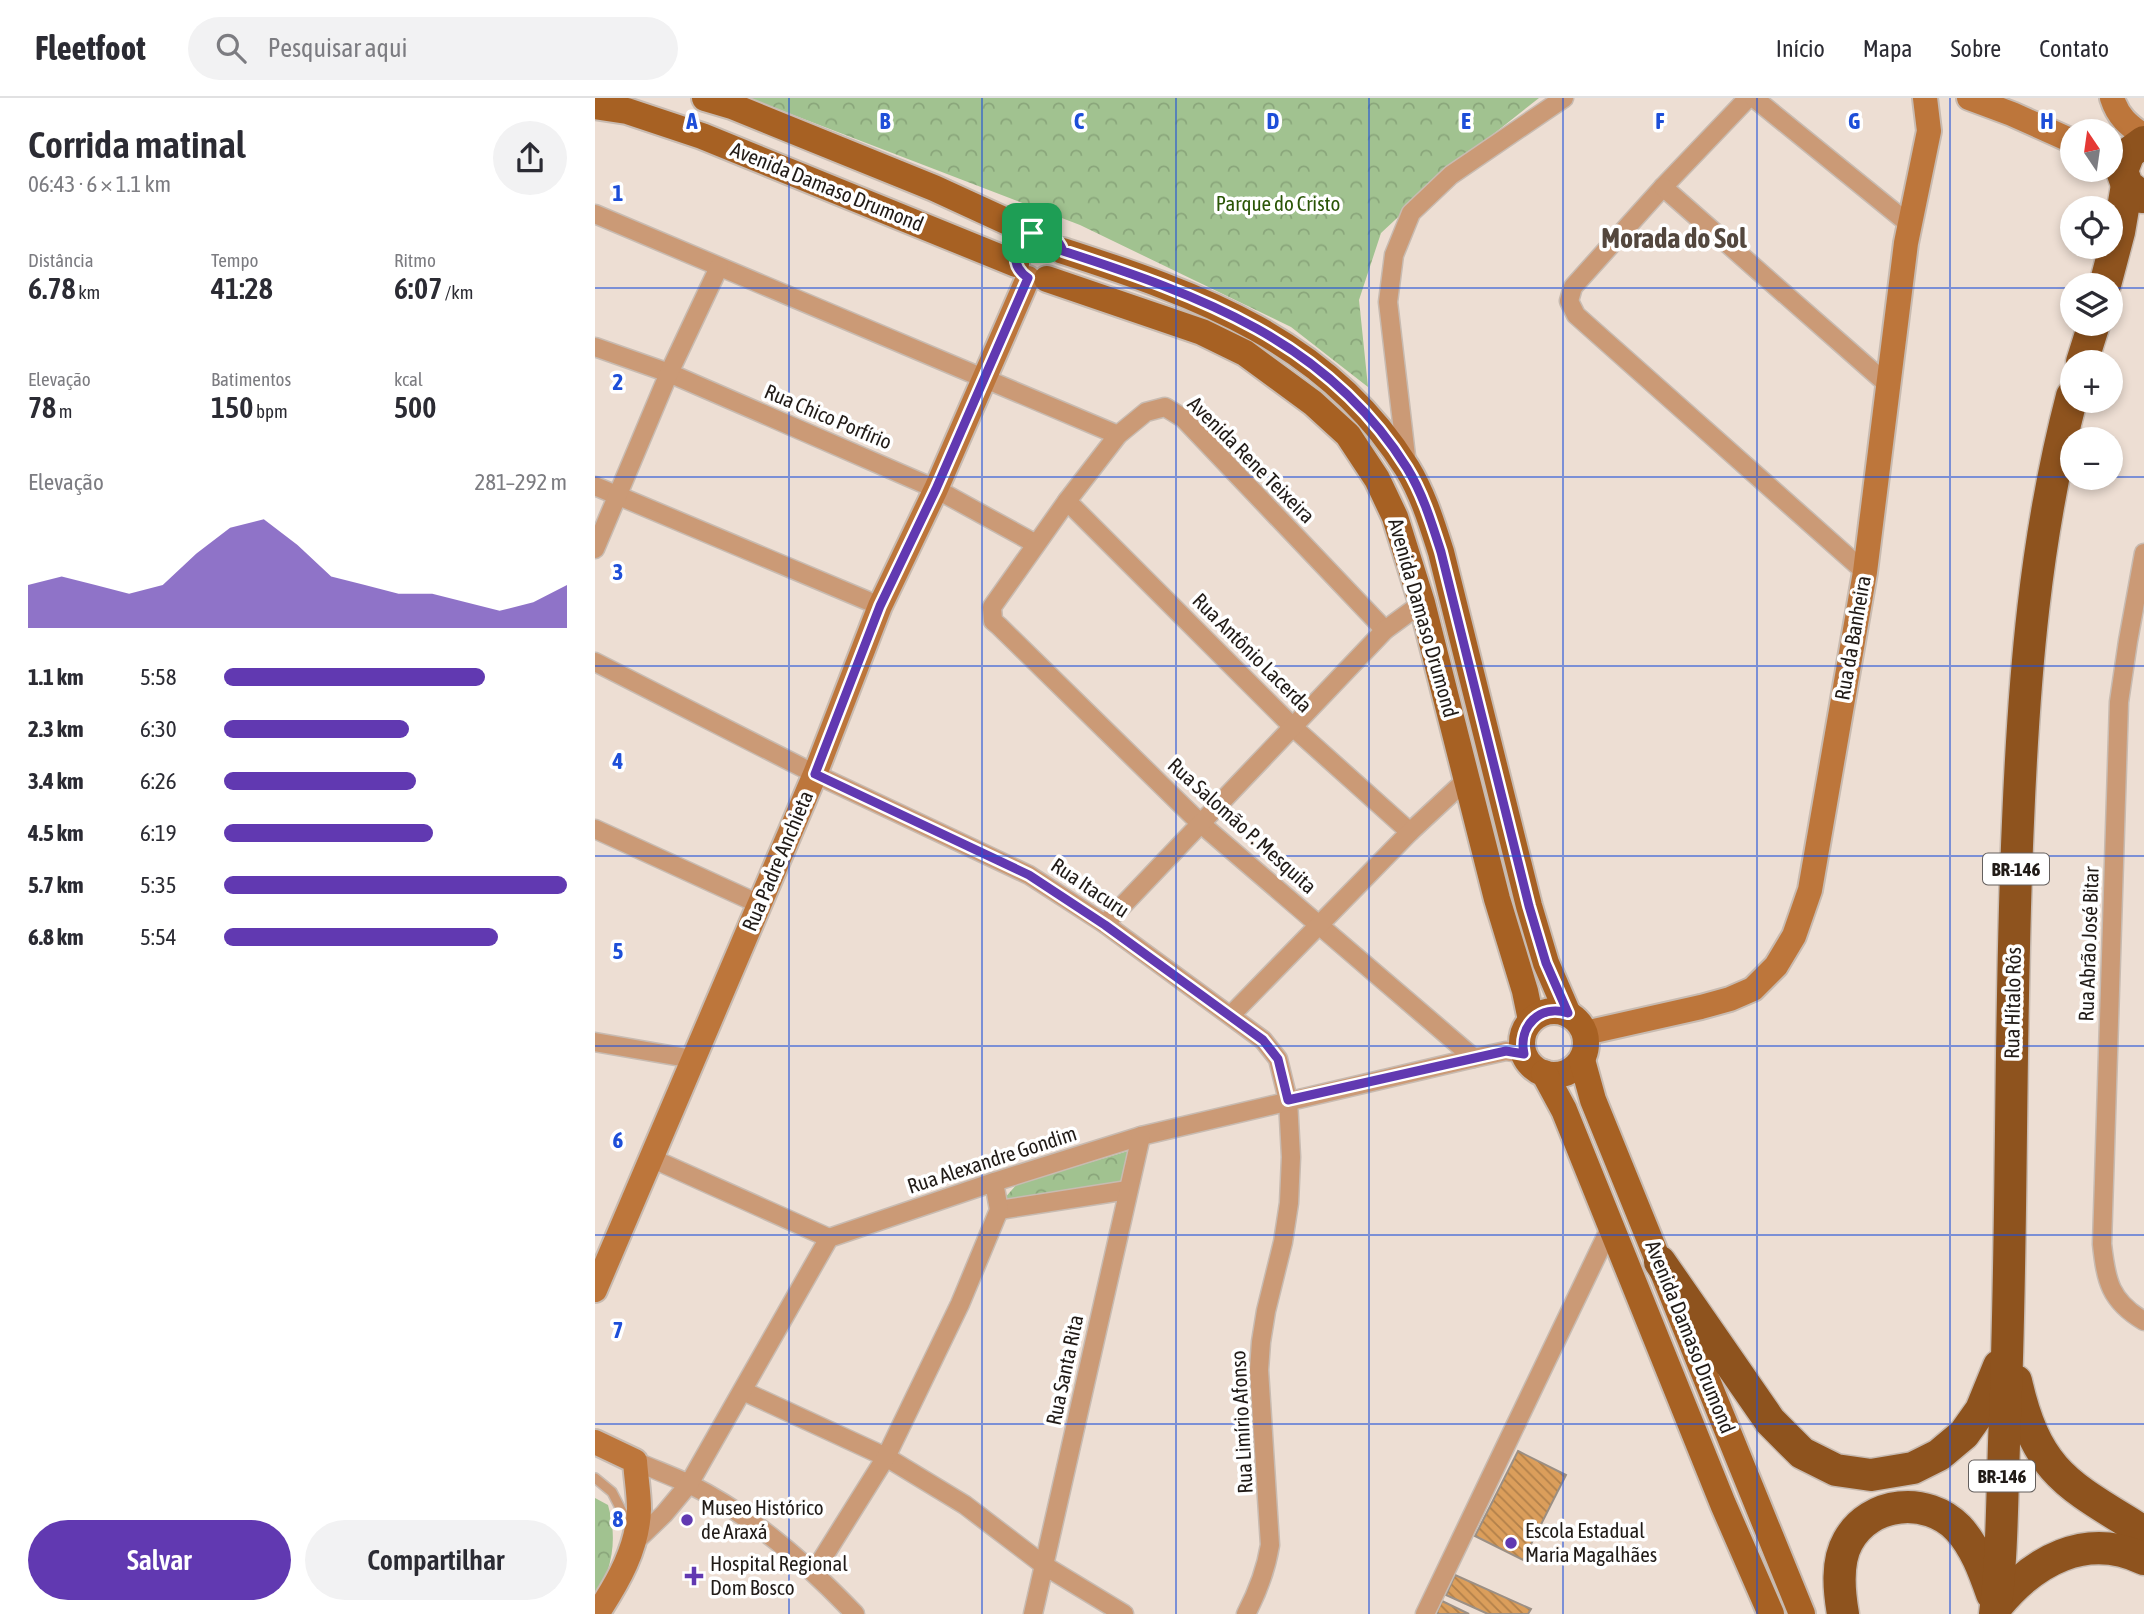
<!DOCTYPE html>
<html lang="pt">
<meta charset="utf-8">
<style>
:root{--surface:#fff;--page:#f2f2f3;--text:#2b2b33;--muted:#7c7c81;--line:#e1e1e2;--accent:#6139b1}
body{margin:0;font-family:"Asap Condensed",sans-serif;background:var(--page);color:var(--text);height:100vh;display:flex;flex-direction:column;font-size:26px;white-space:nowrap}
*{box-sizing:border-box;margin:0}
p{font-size:23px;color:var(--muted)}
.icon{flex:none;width:38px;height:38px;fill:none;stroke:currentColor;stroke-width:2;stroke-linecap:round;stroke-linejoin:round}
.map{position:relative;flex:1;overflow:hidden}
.sheet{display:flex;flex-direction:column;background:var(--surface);width:595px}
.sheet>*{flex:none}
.needle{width:46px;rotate:347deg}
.fabs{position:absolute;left:1465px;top:21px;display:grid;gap:14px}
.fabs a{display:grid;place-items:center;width:63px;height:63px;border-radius:50%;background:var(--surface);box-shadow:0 4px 10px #0003;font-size:35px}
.pin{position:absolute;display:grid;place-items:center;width:60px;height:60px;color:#fff;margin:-30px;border-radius:14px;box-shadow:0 4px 10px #0006}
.round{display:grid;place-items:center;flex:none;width:74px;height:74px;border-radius:37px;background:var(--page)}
.overview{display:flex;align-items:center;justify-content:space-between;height:119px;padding:0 28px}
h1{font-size:38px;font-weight:600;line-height:52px}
.metrics{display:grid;grid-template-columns:repeat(3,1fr);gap:10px;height:119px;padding:7px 28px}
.metrics div{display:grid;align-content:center}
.metrics b{font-size:30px;font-weight:600}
.metrics small{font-size:19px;font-weight:400}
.metrics p{font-size:19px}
.chart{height:196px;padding:14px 28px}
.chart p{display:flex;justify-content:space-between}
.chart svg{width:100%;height:126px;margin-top:7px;fill:var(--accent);opacity:.7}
.cta{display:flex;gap:14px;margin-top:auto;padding:14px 28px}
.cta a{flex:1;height:80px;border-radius:42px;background:var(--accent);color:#fff;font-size:28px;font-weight:600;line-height:80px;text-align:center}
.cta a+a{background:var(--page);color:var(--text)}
ul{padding:0 28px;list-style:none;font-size:23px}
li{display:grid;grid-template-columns:112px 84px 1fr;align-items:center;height:52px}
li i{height:18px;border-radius:9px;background:var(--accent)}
header{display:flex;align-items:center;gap:42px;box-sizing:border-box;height:98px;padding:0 35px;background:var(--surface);border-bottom:2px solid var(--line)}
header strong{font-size:33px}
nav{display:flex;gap:38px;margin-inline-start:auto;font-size:24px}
.search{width:490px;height:63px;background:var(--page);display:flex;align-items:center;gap:18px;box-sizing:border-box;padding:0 24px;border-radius:38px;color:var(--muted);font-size:26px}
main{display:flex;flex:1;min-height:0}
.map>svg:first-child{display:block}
</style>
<header>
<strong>Fleetfoot</strong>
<div class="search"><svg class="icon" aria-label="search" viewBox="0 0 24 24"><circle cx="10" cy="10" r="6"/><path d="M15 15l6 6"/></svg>Pesquisar aqui</div>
<nav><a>Início</a><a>Mapa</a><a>Sobre</a><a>Contato</a></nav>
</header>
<main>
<section class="sheet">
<div class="overview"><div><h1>Corrida matinal</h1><p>06:43 · 6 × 1.1 km</p></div><a class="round"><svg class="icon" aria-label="share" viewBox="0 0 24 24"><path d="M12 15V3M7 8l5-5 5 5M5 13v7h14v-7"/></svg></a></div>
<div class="metrics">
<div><p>Distância</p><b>6.78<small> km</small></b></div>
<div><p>Tempo</p><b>41:28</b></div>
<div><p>Ritmo</p><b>6:07<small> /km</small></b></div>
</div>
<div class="metrics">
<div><p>Elevação</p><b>78<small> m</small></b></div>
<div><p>Batimentos</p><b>150<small> bpm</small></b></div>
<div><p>kcal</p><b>500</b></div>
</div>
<div class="chart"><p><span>Elevação</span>281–292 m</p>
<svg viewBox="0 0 160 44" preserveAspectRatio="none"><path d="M0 44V29L10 26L20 29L30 32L40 29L50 18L60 9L70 6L80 15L90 26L100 29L110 32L120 32L130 35L140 38L150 35L160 29V44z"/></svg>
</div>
<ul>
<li><b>1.1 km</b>5:58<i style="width:76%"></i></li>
<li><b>2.3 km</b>6:30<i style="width:54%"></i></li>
<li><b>3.4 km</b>6:26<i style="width:56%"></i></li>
<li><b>4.5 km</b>6:19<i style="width:61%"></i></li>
<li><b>5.7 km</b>5:35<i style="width:100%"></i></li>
<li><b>6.8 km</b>5:54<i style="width:80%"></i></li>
</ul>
<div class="cta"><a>Salvar</a><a>Compartilhar</a></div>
</section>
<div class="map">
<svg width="1549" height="1516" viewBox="0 0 1549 1516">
<defs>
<pattern id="forest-crowns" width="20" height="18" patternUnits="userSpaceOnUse" patternTransform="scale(1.75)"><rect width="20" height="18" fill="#a1c290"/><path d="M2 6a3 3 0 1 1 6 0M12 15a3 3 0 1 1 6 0" fill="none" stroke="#8aa67b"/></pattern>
<pattern id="building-back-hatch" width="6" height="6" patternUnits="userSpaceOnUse" patternTransform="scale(1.75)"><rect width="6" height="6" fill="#db9e5b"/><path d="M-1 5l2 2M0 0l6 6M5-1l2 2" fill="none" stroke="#b1804a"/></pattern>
</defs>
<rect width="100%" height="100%" fill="#edded3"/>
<g fill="url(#forest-crowns)">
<path d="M154 0H944L858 68 786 135 764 202 773 289 696 229 485 127Z"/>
<path d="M533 1053 527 1086 419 1104 409 1101 422 1086Z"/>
<path d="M0 1400 13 1407C24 1447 15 1470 0 1507Z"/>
</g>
<g fill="url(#building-back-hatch)" stroke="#9b8f84" stroke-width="2">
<path d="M923 1353 971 1377 928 1462 880 1438Z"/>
<path d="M860 1477 936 1511 933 1516H893L851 1497Z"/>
<path d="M847 1503 874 1516H841Z"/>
</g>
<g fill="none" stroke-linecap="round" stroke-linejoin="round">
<g stroke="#c8bbb1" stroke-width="12">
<path id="lane" d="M0 1380 17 1394 35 1429"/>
</g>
<g stroke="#c8bbb1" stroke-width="21">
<g id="street">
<path d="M1153 0 1068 89 978 189 974 203 981 217 1270 474"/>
<path d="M1159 0 1314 126"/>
<path d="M1068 89 1292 286"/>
<path d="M0 116 523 337"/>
<path d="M0 249 74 275 341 391 441 446"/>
<path d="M812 367 793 204 799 157 816 115 856 77 969 0"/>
<path d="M0 388 285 508"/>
<path d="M472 403 699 630 815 734"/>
<path d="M0 451 74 275 124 169"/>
<path d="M1549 455 1533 543 1524 604 1507 1146C1511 1183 1515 1203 1549 1223"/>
<path d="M790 532 588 320 570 309 551 314 523 337 472 403 397 509 398 523 404 528 605 725 879 960"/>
<path d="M0 564 220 676 434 777 510 826 668 942 683 961 693 1002 696 1059 694 1105 688 1144 671 1213 666 1244 664 1272 675 1447C671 1472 663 1493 651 1516"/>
<path d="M0 731 164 806"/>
<path d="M510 826 790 532 827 505"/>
<path d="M636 917 815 734 873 680"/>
<path d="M0 944 98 961"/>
<path d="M56 1060 234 1140"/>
<path d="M404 1112 533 1092"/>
<path d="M148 1293 291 1359 370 1407 450 1468 529 1516"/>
<path d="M40 1363C58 1371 77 1378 94 1386 158 1418 211 1465 260 1516"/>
<path d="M40 1444 69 1416 94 1386 234 1140 399 1084 546 1038 879 960 911 953 929 956"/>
<path d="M219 1474 291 1359 365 1206 404 1112 399 1084"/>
<path d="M438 1516 546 1038"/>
<path d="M830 1516 1016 1128"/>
</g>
</g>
<g stroke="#c8bbb1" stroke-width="28">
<g id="secondary">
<path d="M1374 0 1417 16 1477 43"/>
<path d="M1517 0C1523 19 1533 27 1549 38"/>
<path d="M990 935 1106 909 1135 901 1158 891 1181 868 1199 838 1215 792 1270 474 1311 145 1334 33 1330 0"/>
<path d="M0 1192 220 676 285 508 341 391 433 180"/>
<path d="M0 1344 40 1363C41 1379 44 1395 44 1411 43 1450 23 1484 2 1516"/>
</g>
</g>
<g stroke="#c8bbb1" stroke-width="30">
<g id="primary">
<path d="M110 0 137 8 339 90 437 135"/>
<path d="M0 8 32 13 107 38 421 166"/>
<path d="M468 153C604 197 733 243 812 370 828 396 837 426 846 454L934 808 951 865 973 916"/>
<path d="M452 181 607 234 650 255 718 305 753 337 782 381 800 419 827 505 902 801 930 893 936 922"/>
<circle cx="959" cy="945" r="32"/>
<path d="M987 962 998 1002 1207 1516"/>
<path d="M949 975 969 1012 1128 1406 1176 1516"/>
</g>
</g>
<g stroke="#c8bbb1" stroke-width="35">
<g id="highway">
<path d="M1547 99 1532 87 1527 73 1534 55 1549 44"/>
<path d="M1510 187 1524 134 1532 87"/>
<path d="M1487 264 1499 226"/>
<path d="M1065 1164 1175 1323 1207 1355 1241 1372 1276 1377 1318 1370 1344 1357 1369 1336 1386 1312 1404 1268"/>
<path d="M1421 1283C1442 1376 1474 1387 1549 1434"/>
<path d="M1401 1509C1438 1463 1491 1433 1549 1461"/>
<path d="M1248 1516C1244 1493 1241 1464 1253 1443 1275 1403 1332 1398 1363 1430 1380 1448 1389 1473 1397 1496"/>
<path d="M1400 1516C1408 1454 1407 1383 1410 1320 1418 1121 1414 922 1423 724 1429 578 1440 440 1477 298"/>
</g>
</g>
<use href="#lane" stroke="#cb9a76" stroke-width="9"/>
<use href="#street" stroke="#cb9a76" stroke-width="18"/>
<use href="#secondary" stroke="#bd763b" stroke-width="24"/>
<use href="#primary" stroke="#a76123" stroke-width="26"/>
<use href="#highway" stroke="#8e531e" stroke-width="32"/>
</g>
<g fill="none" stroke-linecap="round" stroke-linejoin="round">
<g stroke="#fff" stroke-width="14">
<path id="route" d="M437 135C452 133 462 138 468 153 604 197 733 243 812 370 828 396 837 426 846 454L934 808 951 865 973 915C945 906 923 928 929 956L911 953 693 1002 683 961 668 942 510 827 434 777 220 676 285 508 341 391 433 180C414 167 418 145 437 135Z"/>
</g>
<use href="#route" stroke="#6139b1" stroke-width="9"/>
</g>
<path fill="none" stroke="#1d4ed8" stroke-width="2" stroke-opacity="0.55" d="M194 0V1516M387 0V1516M581 0V1516M774 0V1516M968 0V1516M1162 0V1516M1355 0V1516M0 190H1477M1516 190H1549M0 379H1477M1516 379H1549M0 568H1549M0 758H1549M0 948H1549M0 1137H1549M0 1326H1549"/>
<g fill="#6139b1" stroke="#fff" stroke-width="2.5">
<circle cx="92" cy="1422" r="7"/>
<circle cx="916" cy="1445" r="7"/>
<path d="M95.5 1467.5h7v7h7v7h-7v7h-7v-7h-7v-7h7z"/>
</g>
<g text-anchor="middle" stroke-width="7" stroke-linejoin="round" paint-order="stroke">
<g fill="#fff" stroke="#645f5d" stroke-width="2">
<rect x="1388" y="755.5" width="66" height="31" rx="5"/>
<rect x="1374" y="1362.5" width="66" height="31" rx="5"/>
</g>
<g font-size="19" font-weight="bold" fill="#211b17">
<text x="1421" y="778">BR-146</text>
<text x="1407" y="1385">BR-146</text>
</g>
<g font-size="21" fill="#211b17" stroke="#fff">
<text transform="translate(232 89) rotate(22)" y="7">Avenida Damaso Drumond</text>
<text transform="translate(233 319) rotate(23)" y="7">Rua Chico Porfírio</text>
<text transform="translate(656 362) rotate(45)" y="7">Avenida Rene Teixeira</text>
<text transform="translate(828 520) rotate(74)" y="7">Avenida Damaso Drumond</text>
<text transform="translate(1258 540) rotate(-80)" y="7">Rua da Banheira</text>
<text transform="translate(657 555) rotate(45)" y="7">Rua Antônio Lacerda</text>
<text transform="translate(647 728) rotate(42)" y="7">Rua Salomão P. Mesquita</text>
<text transform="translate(183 763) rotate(-67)" y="7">Rua Padre Anchieta</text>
<text transform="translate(495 790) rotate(34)" y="7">Rua Itacuru</text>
<text transform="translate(1494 846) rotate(-88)" y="7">Rua Abrão José Bitar</text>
<text transform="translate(1418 905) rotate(-89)" y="7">Rua Hítalo Rós</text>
<text transform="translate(397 1062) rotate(-18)" y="7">Rua Alexandre Gondim</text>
<text transform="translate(1095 1239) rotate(68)" y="7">Avenida Damaso Drumond</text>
<text transform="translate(470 1272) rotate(-78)" y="7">Rua Santa Rita</text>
<text transform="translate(647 1324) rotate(-93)" y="7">Rua Limírio Afonso</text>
</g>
<g font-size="21" fill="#2a5506" stroke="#fff">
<text x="683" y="113">Parque do Cristo</text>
</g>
<g font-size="21" fill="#211b17" stroke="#fff" text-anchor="start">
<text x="106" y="1417">Museo Histórico<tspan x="106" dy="24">de Araxá</tspan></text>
<text x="930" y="1440">Escola Estadual<tspan x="930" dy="24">Maria Magalhães</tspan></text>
<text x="115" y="1473">Hospital Regional<tspan x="115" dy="24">Dom Bosco</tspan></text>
</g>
<g font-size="28" font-weight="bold" fill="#53473e" stroke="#fff">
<text x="1079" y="150">Morada do Sol</text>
</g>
</g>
<g font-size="23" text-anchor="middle" font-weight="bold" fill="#1d4ed8" stroke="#fff" stroke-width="7" stroke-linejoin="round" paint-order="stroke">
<text x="97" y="31">A</text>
<text x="290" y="31">B</text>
<text x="484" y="31">C</text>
<text x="678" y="31">D</text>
<text x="871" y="31">E</text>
<text x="1065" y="31">F</text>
<text x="1259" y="31">G</text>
<text x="1452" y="31">H</text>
<text x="23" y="103">1</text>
<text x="23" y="292">2</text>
<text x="23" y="482">3</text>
<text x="23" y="671">4</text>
<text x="23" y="861">5</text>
<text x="23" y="1050">6</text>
<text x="23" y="1240">7</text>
<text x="23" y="1429">8</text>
</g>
</svg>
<div class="fabs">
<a><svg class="needle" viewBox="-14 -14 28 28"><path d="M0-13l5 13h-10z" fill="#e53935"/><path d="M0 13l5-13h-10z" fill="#7c7c81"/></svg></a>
<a><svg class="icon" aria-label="locate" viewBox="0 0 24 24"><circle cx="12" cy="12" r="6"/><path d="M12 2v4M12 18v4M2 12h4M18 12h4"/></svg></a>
<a><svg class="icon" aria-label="layers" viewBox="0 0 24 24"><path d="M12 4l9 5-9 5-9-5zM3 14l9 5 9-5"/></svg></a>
<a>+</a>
<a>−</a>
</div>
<div class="pin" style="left:437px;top:135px;background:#1e9e55"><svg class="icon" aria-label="arrive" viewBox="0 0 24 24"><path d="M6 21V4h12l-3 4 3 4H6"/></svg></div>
</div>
</main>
